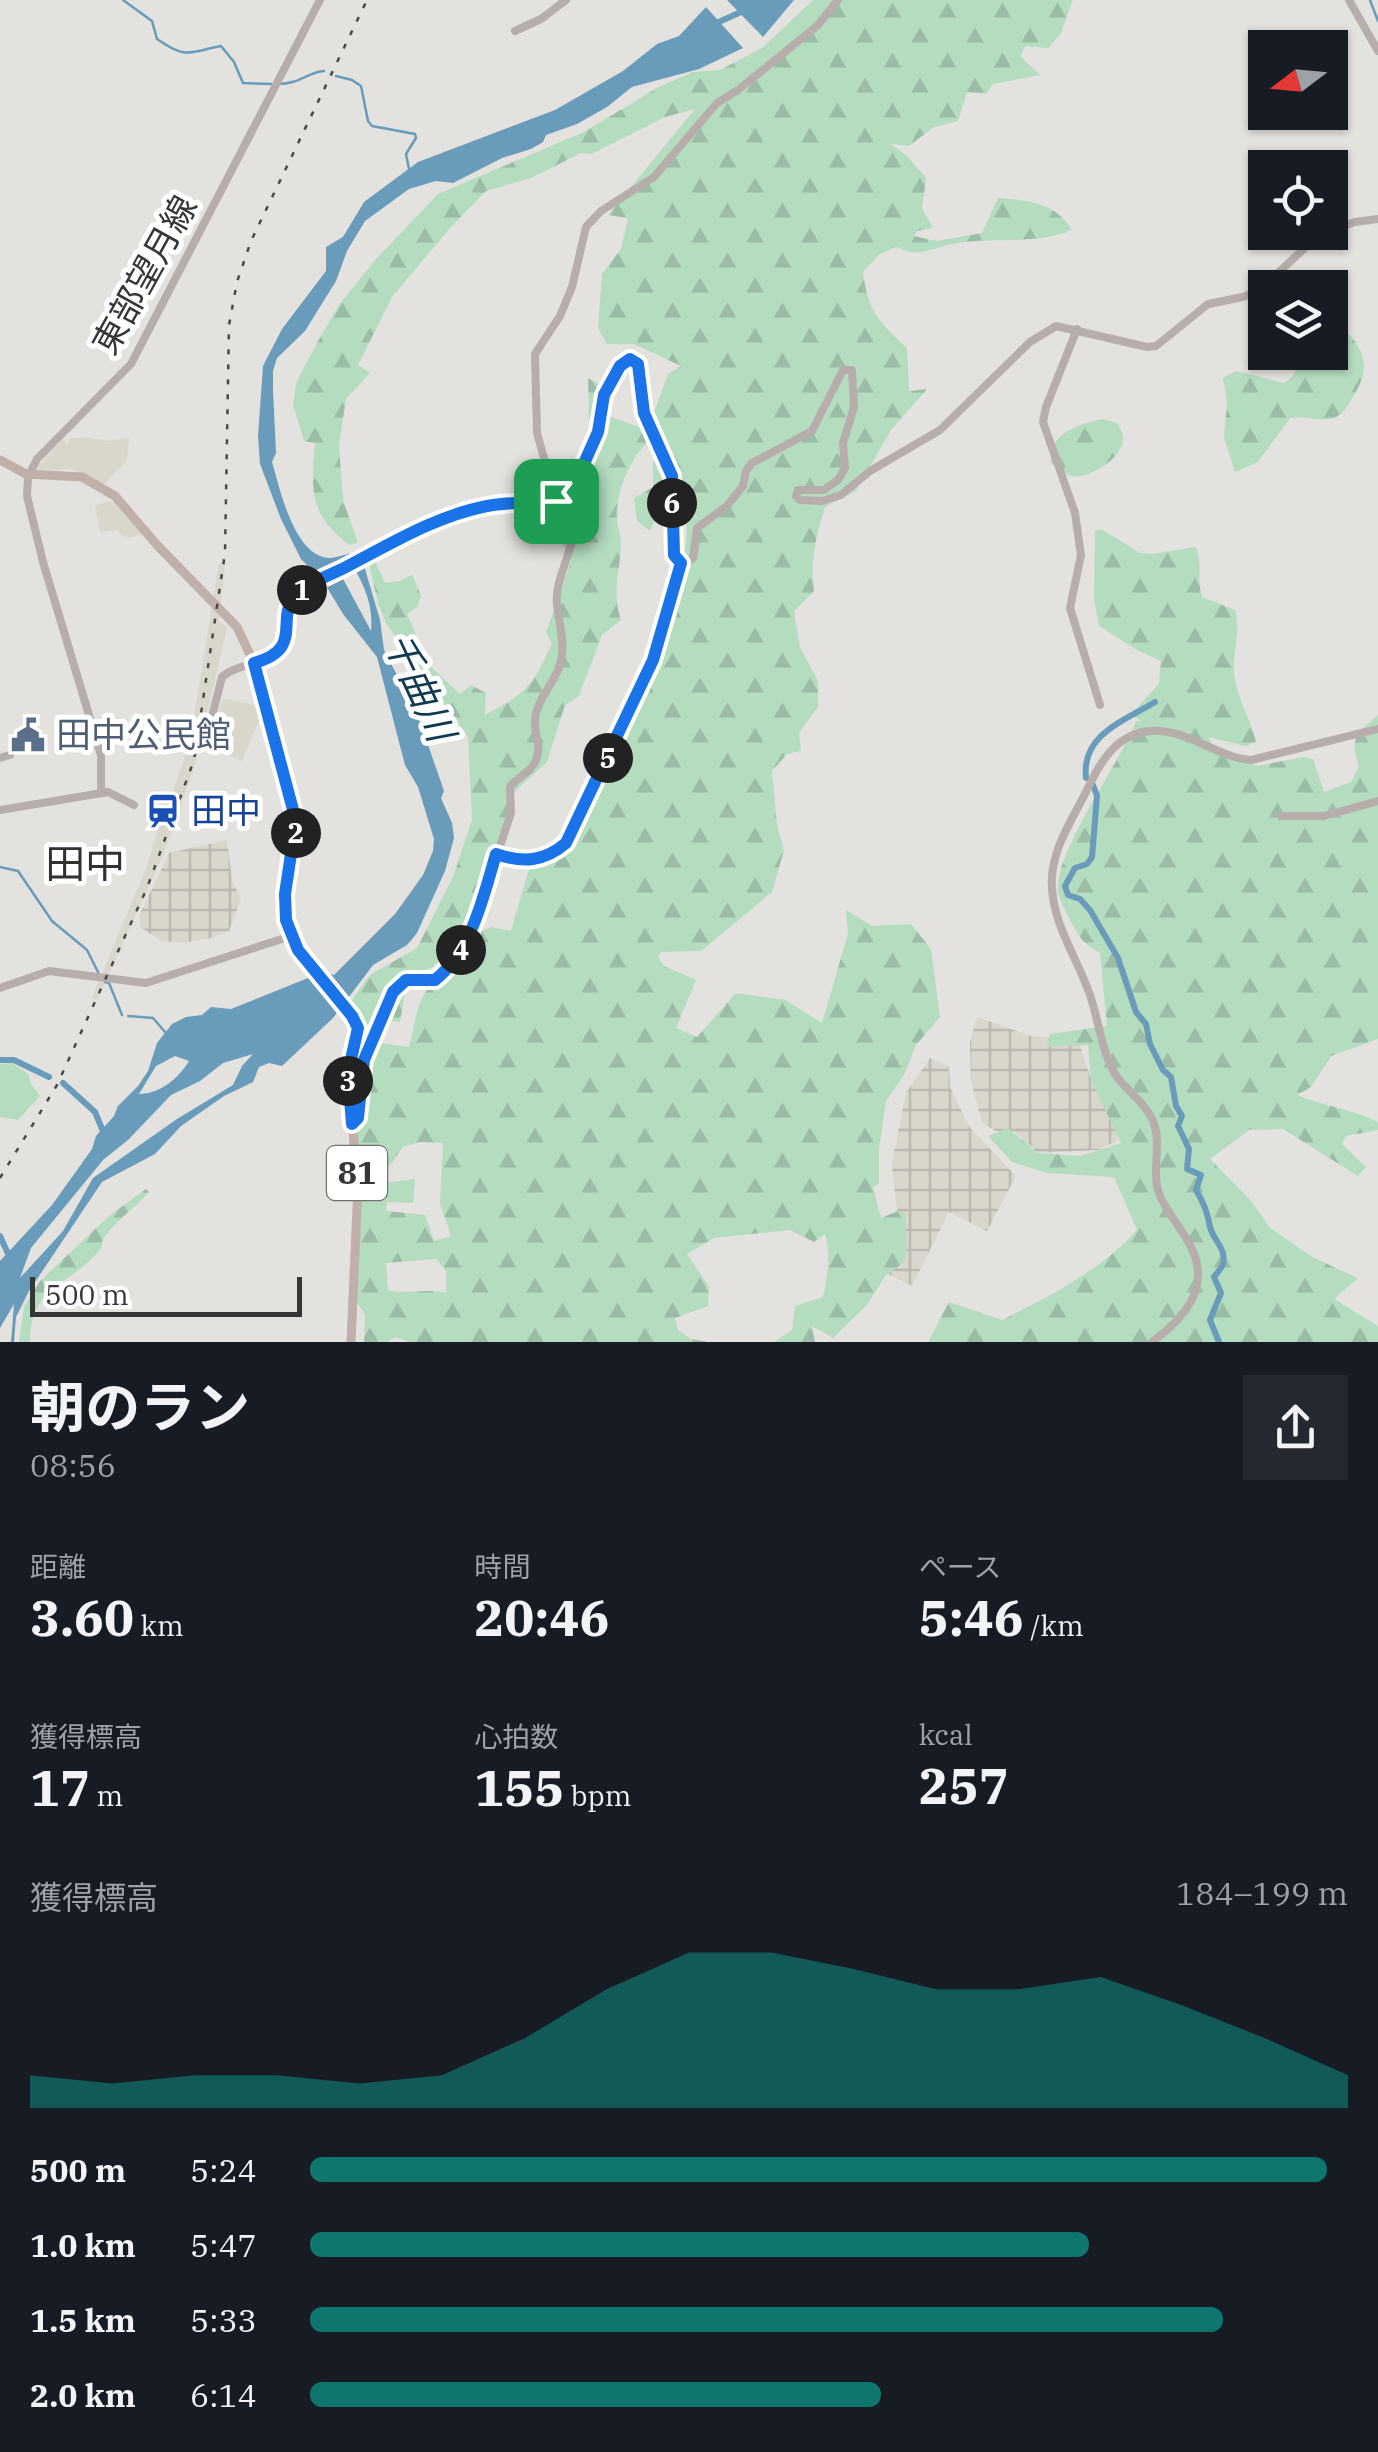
<!DOCTYPE html>
<html lang="ja">
<meta charset="utf-8">
<style>
:root{--surface:#171b24;--page:#242831;--text:#f1f3f6;--muted:#9ea1a6;--accent:#0f766e}
body{margin:0;font-family:"IBM Plex Serif","Noto Sans JP",serif;background:var(--page);color:var(--text);height:100vh;display:flex;flex-direction:column;font-size:38px;white-space:nowrap}
*{box-sizing:border-box;margin:0}
p{font-size:32px;color:var(--muted)}
.icon{flex:none;width:55px;height:55px;fill:none;stroke:currentColor;stroke-width:2;stroke-linecap:round;stroke-linejoin:round}
.map{position:relative;height:1342px;overflow:hidden}
.details{display:flex;flex-direction:column;background:var(--surface);flex:1}
.details>*{flex:none}
.needle{width:65px;rotate:254deg}
.tools{position:absolute;left:1248px;top:30px;display:grid;gap:20px}
.tools a{display:grid;place-items:center;width:100px;height:100px;border-radius:0px;background:var(--surface);box-shadow:0 2px 8px #0004;font-size:50px}
.scale{position:absolute;left:30px;bottom:25px;width:272px;box-sizing:border-box;padding-left:10px;border:5px solid #363634;border-top:0;font-size:28px;line-height:35px;white-space:nowrap;color:#363634;-webkit-text-stroke:8px #fff;paint-order:stroke}
.pin{position:absolute;display:grid;place-items:center;width:85px;height:85px;color:#fff;margin:-42px;border-radius:20px;box-shadow:0 5px 15px #0006}
.km{position:absolute;width:50px;height:50px;margin:-25px;border-radius:50%;background:#222;color:#fff;font-size:28px;line-height:50px;text-align:center}
.round{display:grid;place-items:center;flex:none;width:105px;height:105px;border-radius:0px;background:var(--page)}
.overview{display:flex;align-items:center;justify-content:space-between;height:170px;padding:0 30px}
h1{font-size:55px;font-weight:700;line-height:75px}
.figures{display:grid;grid-template-columns:repeat(3,1fr);gap:15px;height:170px;padding:10px 30px}
.figures div{display:grid;align-content:center}
.figures b{font-size:50px;font-weight:700}
.figures small{font-size:28px;font-weight:400}
.figures p{font-size:28px}
.chart{height:280px;padding:20px 30px}
.chart p{display:flex;justify-content:space-between}
.chart svg{width:100%;height:180px;margin-top:10px;fill:var(--accent);opacity:.7}
ul{padding:0 30px;list-style:none;font-size:32px}
li{display:grid;grid-template-columns:160px 120px 1fr;align-items:center;height:75px}
li i{height:25px;border-radius:12px;background:var(--accent)}
.map>svg:first-child{display:block}
</style>
<div class="map">
<svg width="1378" height="1342" viewBox="0 0 1378 1342">
<defs>
<pattern id="industrial-grid" width="8" height="8" patternUnits="userSpaceOnUse" patternTransform="scale(2.5)"><rect width="8" height="8" fill="#d9d7cc"/><path d="M0 4h8M4 0v8" fill="none" stroke="#bbb9b0"/></pattern>
<pattern id="forest-firs" width="22" height="20" patternUnits="userSpaceOnUse" patternTransform="scale(2.5)"><rect width="22" height="20" fill="#b4dcbf"/><path d="M5 1l3.5 6h-7zM16 11l3.5 6h-7z" fill="#9bbda5"/></pattern>
</defs>
<rect width="100%" height="100%" fill="#e3e2de"/>
<g fill="#d9d7cc">
<path d="M89 437 106 441 129 438 127 460 104 484 70 469 40 471 37 467 63 439 67 444 71 438Z"/>
<path d="M114 501 144 533 129 538 122 536 118 530 100 532 95 505Z"/>
<path d="M219 563 225 564 219 621 227 628 194 768 165 851 97 1000 92 998 147 866 160 823 158 817 165 797 173 791 190 741Z"/>
<path d="M223 698 257 706 261 716 242 761 208 746Z"/>
</g>
<g fill="url(#industrial-grid)">
<path d="M227 840 232 880 241 899 229 931 208 939 182 943 162 941 140 927V914L169 853Z"/>
<path d="M977 1017 1031 1036 1078 1040 1092 1081 1118 1120 1117 1141 1098 1150 1038 1153 1014 1131H996L982 1123 971 1081 970 1042Z"/>
<path d="M930 1058 949 1067 950 1087 970 1128 1016 1176 987 1231 949 1212 912 1286 886 1273 902 1226 896 1205 892 1164 906 1093Z"/>
</g>
<g fill="url(#forest-firs)" fill-rule="evenodd">
<path d="M813 0H1073L1060 35 1048 48 1025 46 1020 56 1040 75 993 84 986 94 967 92 958 121 934 127 909 146 890 144 906 155 926 178 922 208 933 228 917 231 914 236 937 241 982 233 998 198C1028 200 1056 203 1072 230 1035 245 996 237 957 243 943 245 925 254 911 252 906 251 901 249 896 247L880 254 863 272C867 310 880 323 907 348L909 391 927 389 891 430 856 491 825 507C816 536 810 561 814 591L794 611 800 647 818 681V707L799 733 801 751 787 754 772 771 777 825 784 850 772 892 701 951 661 952 658 957 664 966 696 980 676 1028 697 1037 736 993 785 1000 822 1023 848 934 846 910 872 926 911 924 931 949 940 1017 916 1045 904 1075 886 1101 879 1150V1183L873 1188 881 1218 898 1211 905 1214 907 1250 903 1263 885 1276 867 1305 833 1338 812 1326 815 1342H774L792 1330 795 1306 823 1297C828 1273 831 1255 825 1234L814 1242 790 1230 714 1238 687 1254 709 1287 708 1306 675 1318 678 1330 691 1339 709 1342H409L396 1337 386 1342H364L365 1314 357 1303 352 1092 359 1019 351 1001 370 975 417 948 453 877 472 820 468 737 387 625 378 603 368 559 373 557 385 583 400 581 412 575 421 595 418 606 407 614 429 665 460 694 471 685 486 693 485 715C528 692 532 687 552 643L546 632 571 561 562 543 566 506 578 494 595 436 589 418 588 378 598 383 599 413 645 429 649 441C630 457 615 494 617 519 617 527 621 534 621 542 621 570 611 592 621 620L602 635 579 696 565 705 547 762 514 792 511 810 459 934 433 967 414 975 406 985 400 1022 384 1020 380 1043 409 1047C417 1017 417 990 446 971 459 963 469 966 478 951L475 934 492 927 511 931 529 869 570 846 602 774 633 724 684 568 687 527 683 502 677 494 663 503 650 531 637 521 634 498 653 487V463L663 443 651 421 668 374 681 366 634 344H607L598 328 602 274 621 249 628 218 608 215 695 109 665 117 591 154 581 153 531 178 486 191 451 227 392 297 358 365 370 373 346 399 339 445 343 500 358 543 349 545C309 514 311 490 315 443L304 441 293 404 297 381 318 341 339 305 376 259 438 194 584 132 657 88 693 72 720 70 762 48ZM420 1142 443 1143 440 1203 451 1236 434 1241 425 1215 386 1211 387 1202 413 1203 415 1179 383 1183 381 1177 403 1147ZM436 1259 446 1271V1293C427 1288 408 1295 388 1290L386 1263Z"/>
<path d="M1330 315C1358 342 1377 359 1353 397 1347 406 1342 417 1330 419 1317 421 1304 415 1290 418L1258 462 1235 472 1224 438 1227 402 1223 378 1236 371 1284 383 1293 376 1304 353 1330 352Z"/>
<path d="M1103 419 1118 424C1120 428 1123 434 1123 439 1123 458 1090 479 1072 476 1064 474 1057 468 1051 462 1049 432 1079 424 1103 419Z"/>
<path d="M1101 529 1140 553 1152 554 1195 547C1204 561 1196 581 1202 597L1235 610C1241 632 1233 651 1234 673 1236 697 1251 719 1256 742L1245 746 1209 737 1214 749 1258 766 1303 757 1313 759 1324 792 1351 782 1359 767C1349 737 1356 735 1378 715V1039L1331 1056 1311 1087 1297 1095C1323 1106 1352 1109 1378 1122V1130L1346 1136 1342 1144 1366 1167 1358 1176 1283 1129 1249 1130 1210 1159 1252 1202 1270 1228 1314 1258 1358 1278 1334 1299 1378 1326V1342H928L949 1302 1002 1320C1050 1296 1100 1271 1137 1230L1114 1177 1048 1173 1012 1162 988 1136 1008 1128 1038 1153 1080 1156 1121 1143 1091 1080 1088 1045 1047 1047 1050 1034 1107 1026 1100 953C1083 944 1079 937 1070 920 1066 911 1059 900 1058 891 1055 850 1120 764 1136 721H1142L1130 715 1159 684 1161 661 1137 650 1099 626 1094 599 1095 531Z"/>
<path d="M146 1189 149 1192C136 1207 115 1221 104 1238 99 1247 105 1243 98 1252 67 1288 31 1284 30 1342H19L24 1307 40 1281 109 1216Z"/>
</g>
<path fill="#b4dcbf" d="M12 1063 28 1074 31 1084 40 1096 18 1120 0 1117V1064Z"/>
<g fill="#699bba" fill-rule="evenodd">
<path d="M727 0H794L763 37Z"/>
<path d="M706 7 743 48 699 69 632 87 607 107 577 124 546 135 543 142 531 149 502 158 453 183 436 181 409 189 365 221 347 251 336 281 305 331 277 358 273 371V390L276 453 272 462C280 489 294 556 329 558 339 558 349 552 360 552L380 620 384 650 418 716 444 791 441 798 452 823 454 838 445 871 417 933 407 945 373 965 333 1018 282 1066 269 1063 259 1067 253 1082 224 1096 181 1126 155 1154 102 1182 29 1291 16 1317 14 1342H11L14 1304 0 1328V1261L52 1205 92 1149 96 1136 114 1116 118 1106 138 1086 148 1071 157 1043 172 1024 186 1017 202 1015 211 1007 231 1009 323 972 334 975 395 914 423 875 433 851 434 839 418 787 405 765 377 657 343 614 325 584 301 559 281 519 260 464 258 436 263 366 282 329 326 271V247L343 237 364 202 418 162 555 110 623 71 657 44 679 36ZM347 557C362 579 374 604 371 631L341 575 339 560ZM253 1054 242 1066 233 1085 177 1119 93 1178 63 1231 20 1278 31 1248 103 1160 128 1140 171 1095 200 1081 223 1063ZM175 1056 189 1061C179 1078 160 1094 139 1094L156 1066Z"/>
</g>
<g fill="none" stroke-linecap="round" stroke-linejoin="round">
<g stroke="#699bba" stroke-width="2.5">
<path d="M123 0 152 21 157 39C187 60 189 52 221 46L234 62 243 83 271 84"/>
<path d="M1370 0 1378 21"/>
<path d="M336 76 352 80 361 86 368 121 372 126 415 134 416 138 406 154 409 169"/>
<path d="M279 84C299 84 308 72 324 71"/>
<path d="M0 867 18 871 52 921 87 950 99 974"/>
<path d="M105 982 109 983 122 1015"/>
<path d="M128 1016 153 1018 165 1032"/>
</g>
<g stroke="#699bba" stroke-width="6">
<path d="M712 25 741 12 750 0"/>
<path d="M1086 778C1081 734 1126 720 1155 702"/>
<path d="M1093 785 1097 796 1092 857 1087 864 1075 868 1065 886 1068 895 1080 899 1090 910 1118 958 1136 1012 1146 1024 1150 1044 1163 1070 1171 1077 1176 1106 1182 1116 1178 1126 1189 1149 1187 1169 1201 1175 1196 1190C1204 1203 1207 1212 1210 1227 1213 1240 1227 1249 1223 1264 1221 1269 1217 1273 1214 1277L1221 1293 1210 1320 1219 1342"/>
<path d="M0 1060H14L49 1077"/>
<path d="M63 1083 95 1112 105 1136"/>
<path d="M0 1236 10 1258"/>
</g>
<g stroke="#b7aeac" stroke-width="8">
<path d="M1349 0 1378 51"/>
<path d="M515 31 541 19 566 0"/>
<path d="M1330 231 1355 222 1378 219"/>
<path d="M1077 329 1046 407 1043 422 1075 513 1081 555 1070 608 1100 705"/>
<path d="M556 501 537 433 535 354 560 316 572 287 586 227 601 211 654 177 717 103 738 90 817 26 838 0"/>
<path d="M204 748 222 677C238 662 267 667 281 650 297 631 282 607 302 590L428 525 485 506 564 500C580 482 593 450 600 427 606 405 604 365 634 360L638 363 644 413 672 475 674 555 678 562 685 563 693 558 697 528 727 506 743 486 746 471 752 463 812 431 843 370H852L854 407 843 443 845 468 838 480 824 490H798L796 496 800 500 822 501 841 495 870 471 940 430 1030 342 1056 326 1147 347 1156 346 1208 304 1243 297 1260 290 1312 241 1328 232"/>
<path d="M0 758 10 755"/>
<path d="M101 793V755L43 562 27 496 28 477 37 459 131 364 320 0"/>
<path d="M0 810 108 792 134 805"/>
<path d="M1281 816H1324L1378 801"/>
<path d="M496 854C523 863 544 862 566 843L653 661 681 563"/>
<path d="M0 988 49 971 146 983 291 936"/>
<path d="M352 1125 357 1120 364 1061 393 991 406 980H435L456 958 478 913 511 813 510 787C518 776 531 773 536 760 542 745 534 736 535 722 535 701 554 684 560 665 566 645 559 623 557 604 553 571 592 528 564 500"/>
<path d="M1152 1342C1182 1320 1212 1289 1191 1247 1183 1230 1168 1214 1160 1196 1150 1172 1163 1145 1153 1121 1145 1102 1126 1091 1115 1074 1101 1050 1099 1021 1090 995 1078 960 1054 926 1052 888 1049 853 1072 820 1087 790 1100 762 1116 734 1150 731 1186 728 1216 757 1251 760L1378 729"/>
</g>
<path stroke="#c1afaa" stroke-width="9" d="M0 460 26 474 82 477 115 496 157 545 237 627 254 663 295 815V838L285 899 288 926 301 954 351 1016 358 1028 348 1078 358 1186 351 1342"/>
<path stroke="#494947" stroke-width="2.5" stroke-dasharray="5 10" stroke-linecap="butt" d="M0 1178 57 1085 147 888 194 760 225 553 229 325 237 282 251 241 367 0"/>
</g>
<g fill="none" stroke-linecap="round" stroke-linejoin="round">
<g stroke="#fff" stroke-width="20">
<path id="route" d="M630 359 638 364 644 413 672 476 674 555 681 563 653 660 566 843C544 862 523 863 496 854 483 898 472 950 435 980H406L393 992 364 1060 358 1118 352 1124 348 1073 358 1028 352 1016 298 950 286 920 285 894 296 821 254 663C308 648 271 616 299 592 312 581 331 575 346 567 392 543 436 516 487 506 513 501 539 504 564 500L574 486 598 432 604 395 620 366Z"/>
</g>
<use href="#route" stroke="#1a73e8" stroke-width="12"/>
</g>
<defs>
<g id="civic-bare" transform="scale(2.7)"><path d="M-.6-6.5H3V-4.5H.6V-3L4-1V1h2V6H-6V1h2V-1L-.6-3ZM-1.2 2.5V6h2.4V2.5Z" fill="#5c6f8a" stroke="#fff" stroke-width="2.5" paint-order="stroke"/></g>
<g id="station-bare" transform="scale(2.7)"><path d="M-3-6H3Q5-6 5-4V2Q5 4 3 4L4.5 6H3L1.5 4h-3L-3 6H-4.5L-3 4Q-5 4-5 2V-4Q-5-6-3-6ZM-3.5-4v3h7v-3ZM-3.5 1v1.5H-2V1ZM2 1v1.5H3.5V1Z" fill="#1a4fb4" stroke="#fff" stroke-width="2.5" paint-order="stroke"/></g>
</defs>
<g fill-rule="evenodd">
<use href="#civic-bare" x="28" y="735"/>
<use href="#station-bare" x="163" y="811"/>
</g>
<g text-anchor="middle" stroke-width="10" stroke-linejoin="round" paint-order="stroke">
<rect fill="#fff" stroke="#727271" stroke-width="2.5" x="327" y="1146" width="60" height="54" rx="8"/>
<g font-size="32" font-weight="bold" fill="#363634">
<text x="357" y="1184">81</text>
</g>
<g font-size="35" fill="#363634" stroke="#fff">
<text transform="translate(145 275) rotate(-61)" y="12">東部望月線</text>
</g>
<g font-size="35" fill="#4e5e75" stroke="#fff" text-anchor="start">
<text x="56" y="747">田中公民館</text>
</g>
<g font-size="35" fill="#164399" stroke="#fff" text-anchor="start">
<text x="191" y="823">田中</text>
</g>
<g font-size="38" font-style="italic" fill="#103a51" stroke="#fff">
<text transform="translate(419 687) rotate(65)" y="13">千曲川</text>
</g>
<g font-size="40" fill="#31312e" stroke="#fff">
<text x="85" y="878">田中</text>
</g>
</g>
</svg>
<div class="tools">
<a><svg class="needle" viewBox="-14 -14 28 28"><path d="M0-13l5 13h-10z" fill="#e53935"/><path d="M0 13l5-13h-10z" fill="#9ea1a6"/></svg></a>
<a><svg class="icon" aria-label="locate" viewBox="0 0 24 24"><circle cx="12" cy="12" r="6"/><path d="M12 2v4M12 18v4M2 12h4M18 12h4"/></svg></a>
<a><svg class="icon" aria-label="layers" viewBox="0 0 24 24"><path d="M12 4l9 5-9 5-9-5zM3 14l9 5 9-5"/></svg></a>
</div>
<div class="scale">500 m</div>
<div class="pin" style="left:556px;top:501px;background:#1e9e55"><svg class="icon" aria-label="arrive" viewBox="0 0 24 24"><path d="M6 21V4h12l-3 4 3 4H6"/></svg></div>
<b class="km" style="left:302px;top:590px">1</b>
<b class="km" style="left:296px;top:833px">2</b>
<b class="km" style="left:348px;top:1081px">3</b>
<b class="km" style="left:461px;top:950px">4</b>
<b class="km" style="left:608px;top:758px">5</b>
<b class="km" style="left:672px;top:503px">6</b>
</div>
<section class="details">
<div class="overview"><div><h1>朝のラン</h1><p>08:56</p></div><a class="round"><svg class="icon" aria-label="share" viewBox="0 0 24 24"><path d="M12 15V3M7 8l5-5 5 5M5 13v7h14v-7"/></svg></a></div>
<div class="figures">
<div><p>距離</p><b>3.60<small> km</small></b></div>
<div><p>時間</p><b>20:46</b></div>
<div><p>ペース</p><b>5:46<small> /km</small></b></div>
</div>
<div class="figures">
<div><p>獲得標高</p><b>17<small> m</small></b></div>
<div><p>心拍数</p><b>155<small> bpm</small></b></div>
<div><p>kcal</p><b>257</b></div>
</div>
<div class="chart"><p><span>獲得標高</span>184–199 m</p>
<svg viewBox="0 0 160 44" preserveAspectRatio="none"><path d="M0 44V36L10 38L20 36L30 36L40 38L50 36L60 27L70 15L80 6L90 6L100 10L110 15L120 15L130 12L140 19L150 27L160 36V44z"/></svg>
</div>
<ul>
<li><b>500 m</b>5:24<i style="width:98%"></i></li>
<li><b>1.0 km</b>5:47<i style="width:75%"></i></li>
<li><b>1.5 km</b>5:33<i style="width:88%"></i></li>
<li><b>2.0 km</b>6:14<i style="width:55%"></i></li>
</ul>
</section>
